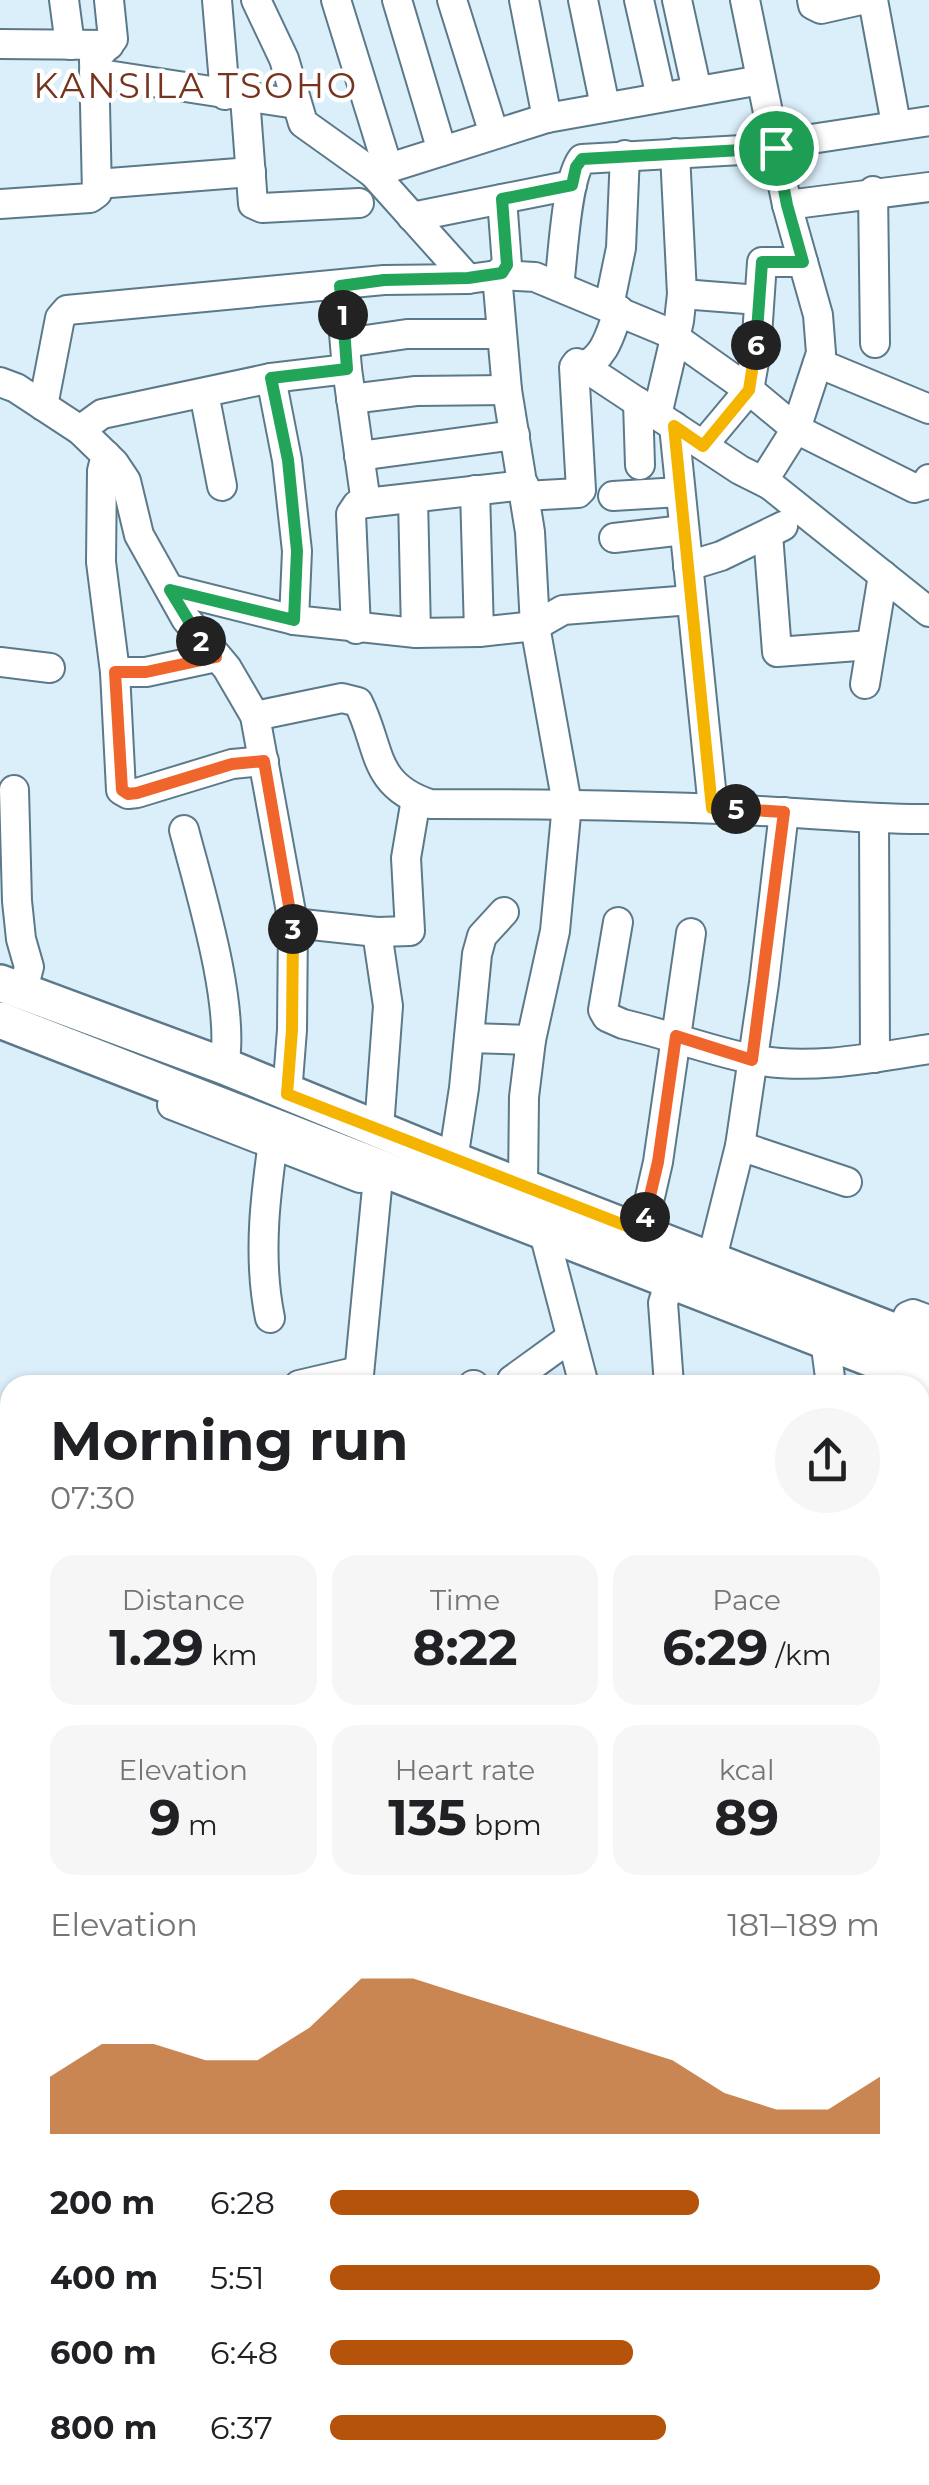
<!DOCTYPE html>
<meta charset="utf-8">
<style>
:root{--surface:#fff;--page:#f6f6f6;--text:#202124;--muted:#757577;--accent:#b45309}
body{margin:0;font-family:Montserrat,sans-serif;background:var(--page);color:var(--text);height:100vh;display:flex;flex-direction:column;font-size:38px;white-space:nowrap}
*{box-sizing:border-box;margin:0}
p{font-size:32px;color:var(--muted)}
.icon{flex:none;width:55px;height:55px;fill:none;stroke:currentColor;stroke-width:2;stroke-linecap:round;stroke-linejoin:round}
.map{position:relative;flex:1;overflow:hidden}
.sheet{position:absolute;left:0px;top:1375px;width:930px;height:1110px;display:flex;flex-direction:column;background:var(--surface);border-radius:30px 30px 0 0;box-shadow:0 2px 8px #0004}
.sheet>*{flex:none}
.pin{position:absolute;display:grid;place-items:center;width:85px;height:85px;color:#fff;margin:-42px;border:5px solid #fff;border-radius:50%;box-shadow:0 2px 10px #0007}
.km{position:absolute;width:50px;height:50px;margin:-25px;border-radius:50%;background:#222;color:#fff;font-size:28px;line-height:50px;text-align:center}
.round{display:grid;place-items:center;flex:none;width:105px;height:105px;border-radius:52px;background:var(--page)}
.summary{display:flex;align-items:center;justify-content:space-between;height:170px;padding:0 50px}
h1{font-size:55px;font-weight:700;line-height:75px}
.metrics{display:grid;grid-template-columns:repeat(3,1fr);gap:15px;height:170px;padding:10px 50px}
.metrics div{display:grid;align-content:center;border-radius:25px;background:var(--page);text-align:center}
.metrics b{font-size:50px;font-weight:700}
.metrics small{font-size:28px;font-weight:400}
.metrics p{font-size:28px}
.chart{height:280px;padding:20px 50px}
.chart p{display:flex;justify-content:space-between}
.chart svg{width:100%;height:180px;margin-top:10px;fill:var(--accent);opacity:.7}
ul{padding:0 50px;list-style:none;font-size:32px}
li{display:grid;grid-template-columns:160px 120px 1fr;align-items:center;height:75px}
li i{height:25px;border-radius:12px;background:var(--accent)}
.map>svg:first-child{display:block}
</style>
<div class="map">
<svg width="929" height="2485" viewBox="0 0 929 2485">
<rect width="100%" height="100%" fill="#dbeffa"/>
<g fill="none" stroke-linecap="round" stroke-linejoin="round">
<g stroke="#5b798a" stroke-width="32">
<g id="minor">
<path d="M64 0 70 45"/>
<path d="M217 0 225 95"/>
<path d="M256 0 284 59 303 123 373 173 547 118 761 80"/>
<path d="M336 0 388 168"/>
<path d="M397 0 442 151"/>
<path d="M452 0 494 134"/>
<path d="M524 0 547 118"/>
<path d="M583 0 605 106"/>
<path d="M639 0 661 97"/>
<path d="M677 0 697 91"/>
<path d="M745 0 787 205 818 315 821 353 796 429 914 488 925 485 929 479"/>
<path d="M812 0 813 5 821 9 861 0"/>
<path d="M873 0 896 124"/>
<path d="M0 44 109 45"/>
<path d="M94 73 296 104"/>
<path d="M245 97 253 204 262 208 359 203"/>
<path d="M373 173 468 279 497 275 507 390 530 532 535 626 567 804 555 931 531 1040 524 1097 523 1186"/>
<path d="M97 184 251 172"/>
<path d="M873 191 875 343"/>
<path d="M0 204 90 198 97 193 94 60 113 39 109 0"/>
<path d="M787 205 929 187"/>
<path d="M412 217 572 185"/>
<path d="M497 275 535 277 667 332 749 390 796 429 767 475 770 485 929 612"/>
<path d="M497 275 507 265 502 199"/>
<path d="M559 286C563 258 566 179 582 159L776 148 798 141 929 121"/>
<path d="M682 294 759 300"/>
<path d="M609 306 621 248 625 155"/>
<path d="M345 343 407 334H501"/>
<path d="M818 363 929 409"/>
<path d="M583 366 740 470 770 485"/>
<path d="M347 369 366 503 524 485"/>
<path d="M271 378 287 460 297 551 294 620 416 633 479 632 535 626 563 610 691 600"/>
<path d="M0 382 16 388 80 430 114 463 126 481 139 535 186 619 227 668 255 716 293 923 292 1030 287 1094"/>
<path d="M204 393 222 486"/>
<path d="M351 399 416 391 507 390"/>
<path d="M638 402 640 465"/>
<path d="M43 406 60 318 67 310 384 280 468 279"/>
<path d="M657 415 679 321 682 294 675 153"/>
<path d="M674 426 713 808"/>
<path d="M80 430 102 414 271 378 347 369 340 286"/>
<path d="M703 445 749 390 756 351 762 262H803"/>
<path d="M106 455 102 471 101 562 115 672 121 790 128 794 137 793 232 764 264 761"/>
<path d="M359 456 515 435"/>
<path d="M475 490 479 632"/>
<path d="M525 496 578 493 581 490 574 367 577 363 583 366C606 358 611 330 619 310"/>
<path d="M613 496 680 492"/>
<path d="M413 498 416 633"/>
<path d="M768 534 777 652 871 645"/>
<path d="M614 538 684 530"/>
<path d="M688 566 721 556 783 526"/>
<path d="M170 589 294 620"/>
<path d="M356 629 351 514 357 505 366 503"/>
<path d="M0 662 50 668"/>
<path d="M115 672H146L216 657"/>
<path d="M865 684 883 575"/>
<path d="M255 716 342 698 358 702C381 747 371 785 430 804 532 804 635 805 737 810 801 812 865 820 929 819"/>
<path d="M14 790 17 901 21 939 29 967 25 982 17 989"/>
<path d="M874 820 875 1058"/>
<path d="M184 830C200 891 236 1007 224 1066"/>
<path d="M618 922 603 1010 607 1017 623 1024C666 1034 708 1050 751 1059 808 1071 873 1058 929 1049"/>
<path d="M293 923 377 932 410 931 406 858 416 799"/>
<path d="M377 932 388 1006 379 1128"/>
<path d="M469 1038 531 1040"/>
<path d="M172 1105 360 1178"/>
<path d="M740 1146 847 1182"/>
<path d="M453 1160 464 1088 477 954 482 936 504 912"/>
<path d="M642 1232 658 1162 691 933"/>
<path d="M544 1233 584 1385"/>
<path d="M711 1262 740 1146 764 983 784 812"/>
<path d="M270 1318C257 1255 266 1190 275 1128"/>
<path d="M900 1334 908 1316 913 1314 929 1320"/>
<path d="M825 1340 831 1385"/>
<path d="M512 1380 570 1338"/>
<path d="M299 1385 359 1371"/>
<path d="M358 1385 379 1167"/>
<path d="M473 1385H474"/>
<path d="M669 1385 663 1303 670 1280"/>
<path d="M0 1449 10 1447"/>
<path d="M920 1474 929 1478"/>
<path d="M920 1601H929"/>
<path d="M0 1607 10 1620"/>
<path d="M0 1696 10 1692"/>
<path d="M920 1745 929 1667"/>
<path d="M0 1821 10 1820"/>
<path d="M920 1894 929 1901"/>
<path d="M924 1959 929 1979"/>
<path d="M0 2090 10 2136"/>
<path d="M920 2137 929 2135"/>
<path d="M0 2168 10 2166"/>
<path d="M920 2200 929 2198"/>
<path d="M0 2230 10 2228"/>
<path d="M920 2259 929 2258"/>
<path d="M0 2311 10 2310"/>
<path d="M920 2341 929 2340"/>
<path d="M0 2373H10"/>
<path d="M920 2433 929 2432"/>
<path d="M0 2437 10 2436"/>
<path d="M461 2475 462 2485"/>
<path d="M187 2485 189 2475"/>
<path d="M829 2485 831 2475"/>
</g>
</g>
<g stroke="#5b798a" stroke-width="40">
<g id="major">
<path d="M0 983 224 1066 453 1160 929 1345"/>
<path d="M0 1020 929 1381"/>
</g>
</g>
<use href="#minor" stroke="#fff" stroke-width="28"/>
<use href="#major" stroke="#fff" stroke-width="35"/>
</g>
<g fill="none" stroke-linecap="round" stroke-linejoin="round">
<g stroke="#fff" stroke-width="20">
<path id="split-1" d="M343 315 340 286 384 280 468 278 502 273 507 265 502 199 572 185 576 167 582 159 776 148"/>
</g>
<g stroke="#fff" stroke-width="20">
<path id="split-2" d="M201 641 170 590 294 620 297 551 288 460 271 378 347 369 343 315"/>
</g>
<g stroke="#fff" stroke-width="20">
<path id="split-3" d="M201 641 216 657 146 672H115L122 790 128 794 137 793 232 764 264 761 293 929"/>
</g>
<g stroke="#fff" stroke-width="20">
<path id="split-4" d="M293 929 292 1030 287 1094 642 1232 645 1217"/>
</g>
<g stroke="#fff" stroke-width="20">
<path id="split-5" d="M645 1217 658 1162 676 1036 752 1060 784 812 736 809"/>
</g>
<g stroke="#fff" stroke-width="20">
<path id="split-6" d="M736 809 712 808 674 426 703 446 749 390 756 345"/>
</g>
<g stroke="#fff" stroke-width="20">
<path id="split-7" d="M756 345 762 262H803L787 205 776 148"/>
</g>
<use href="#split-1" stroke="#22a559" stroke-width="12"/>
<use href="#split-2" stroke="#22a559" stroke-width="12"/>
<use href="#split-3" stroke="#f0652b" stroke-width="12"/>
<use href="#split-4" stroke="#f5b400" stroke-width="12"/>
<use href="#split-5" stroke="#f0652b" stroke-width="12"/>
<use href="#split-6" stroke="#f5b400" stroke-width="12"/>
<use href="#split-7" stroke="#22a559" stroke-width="12"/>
</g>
<g text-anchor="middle" stroke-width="9" stroke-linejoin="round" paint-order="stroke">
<g font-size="35" letter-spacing="2.5" fill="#76331d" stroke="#fff">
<text x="196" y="98">KANSILA TSOHO</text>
</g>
</g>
</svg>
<div class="pin" style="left:776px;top:148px;background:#1e9e55"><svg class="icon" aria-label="arrive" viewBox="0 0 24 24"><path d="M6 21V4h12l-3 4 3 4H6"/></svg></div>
<b class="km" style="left:343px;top:315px">1</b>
<b class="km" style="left:201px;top:641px">2</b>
<b class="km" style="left:293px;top:929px">3</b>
<b class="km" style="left:645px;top:1217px">4</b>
<b class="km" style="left:736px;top:809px">5</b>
<b class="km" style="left:756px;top:345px">6</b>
<section class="sheet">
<div class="summary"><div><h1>Morning run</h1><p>07:30</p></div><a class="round"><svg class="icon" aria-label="share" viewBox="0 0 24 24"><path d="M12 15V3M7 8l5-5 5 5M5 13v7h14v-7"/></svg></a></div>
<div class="metrics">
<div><p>Distance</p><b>1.29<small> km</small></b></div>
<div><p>Time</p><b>8:22</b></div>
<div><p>Pace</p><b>6:29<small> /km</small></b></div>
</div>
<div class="metrics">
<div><p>Elevation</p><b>9<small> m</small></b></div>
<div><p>Heart rate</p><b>135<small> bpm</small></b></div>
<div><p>kcal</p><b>89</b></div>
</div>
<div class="chart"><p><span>Elevation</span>181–189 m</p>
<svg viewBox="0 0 160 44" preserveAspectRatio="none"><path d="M0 44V30L10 22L20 22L30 26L40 26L50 18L60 6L70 6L80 10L90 14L100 18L110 22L120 26L130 34L140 38L150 38L160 30V44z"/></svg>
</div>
<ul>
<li><b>200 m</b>6:28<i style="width:67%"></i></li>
<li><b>400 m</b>5:51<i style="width:100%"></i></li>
<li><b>600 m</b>6:48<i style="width:55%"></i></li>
<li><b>800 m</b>6:37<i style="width:61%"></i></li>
</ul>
</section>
</div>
